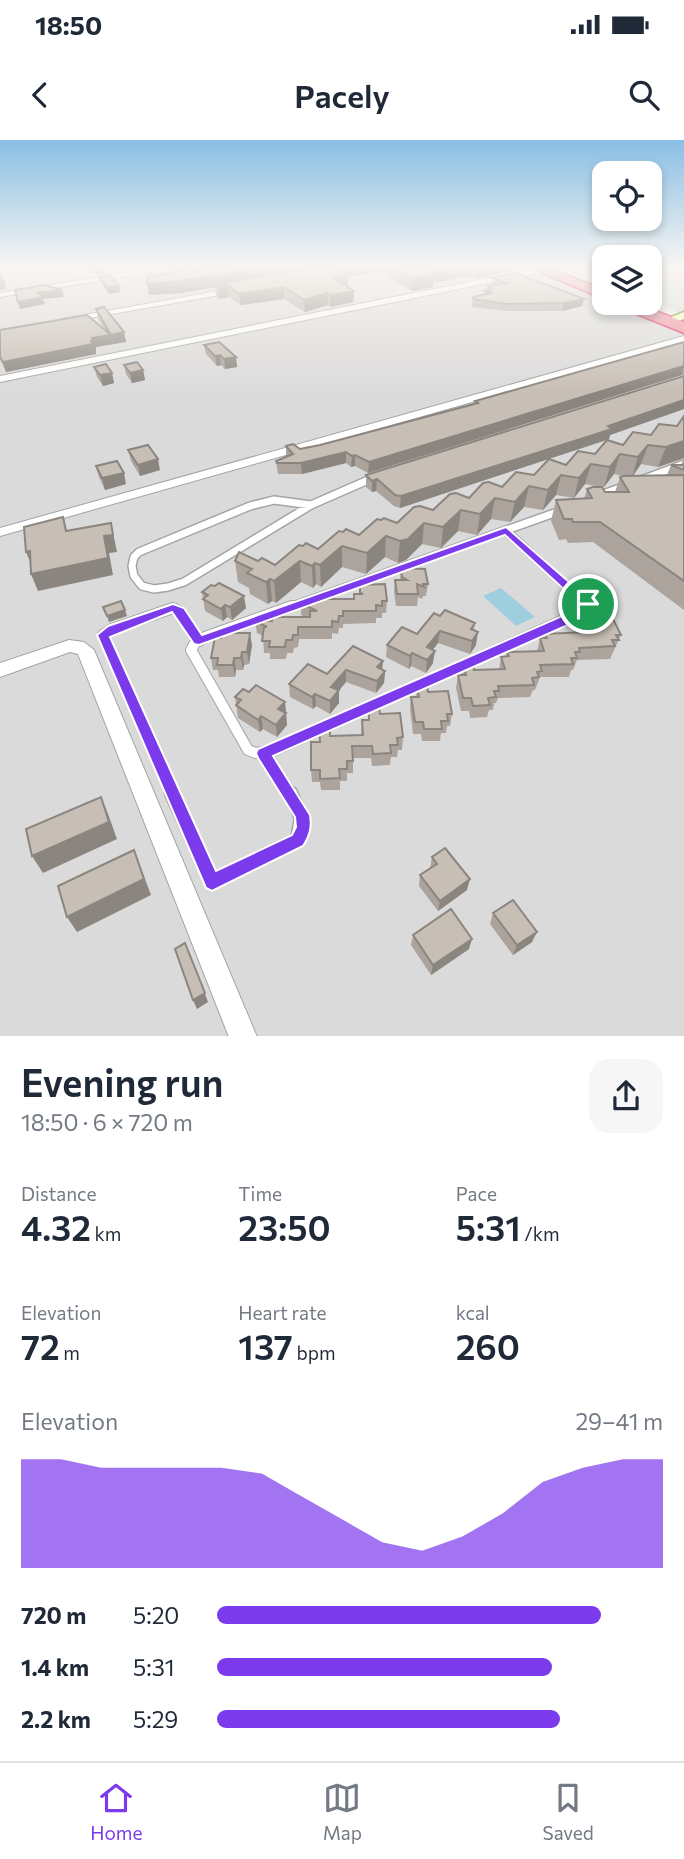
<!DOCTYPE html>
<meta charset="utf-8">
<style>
:root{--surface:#fff;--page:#f6f6f7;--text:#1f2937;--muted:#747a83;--line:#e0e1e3;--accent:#7c3aed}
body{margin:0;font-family:Commissioner,sans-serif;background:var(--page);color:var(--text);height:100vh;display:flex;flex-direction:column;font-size:26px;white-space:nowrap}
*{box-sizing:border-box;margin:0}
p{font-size:23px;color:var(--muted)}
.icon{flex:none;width:38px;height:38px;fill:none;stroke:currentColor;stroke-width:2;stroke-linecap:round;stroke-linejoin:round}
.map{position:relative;height:896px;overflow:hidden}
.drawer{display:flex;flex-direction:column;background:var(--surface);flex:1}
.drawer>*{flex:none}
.controls{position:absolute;left:592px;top:21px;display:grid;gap:14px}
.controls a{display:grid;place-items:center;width:70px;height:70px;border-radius:14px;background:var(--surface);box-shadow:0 4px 10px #0003;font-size:35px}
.pin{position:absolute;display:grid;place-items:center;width:60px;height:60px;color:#fff;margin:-30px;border:4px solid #fff;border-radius:50%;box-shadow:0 2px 7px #0007}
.round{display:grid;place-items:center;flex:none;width:74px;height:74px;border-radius:21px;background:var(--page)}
.headline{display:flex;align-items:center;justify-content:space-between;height:119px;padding:0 21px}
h1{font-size:38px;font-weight:600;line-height:52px}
.stats{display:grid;grid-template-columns:repeat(3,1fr);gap:10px;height:119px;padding:7px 21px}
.stats div{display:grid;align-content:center}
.stats b{font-size:35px;font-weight:600}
.stats small{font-size:19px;font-weight:400}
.stats p{font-size:19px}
.chart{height:196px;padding:14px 21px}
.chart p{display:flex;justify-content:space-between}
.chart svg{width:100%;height:126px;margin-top:7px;fill:var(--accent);opacity:.7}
ul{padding:0 21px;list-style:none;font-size:23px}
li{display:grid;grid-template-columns:112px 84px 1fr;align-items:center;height:52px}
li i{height:18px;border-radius:9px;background:var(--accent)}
.status{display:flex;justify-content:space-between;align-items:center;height:49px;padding:0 35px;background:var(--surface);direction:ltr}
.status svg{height:19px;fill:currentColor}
header{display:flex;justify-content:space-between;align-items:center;height:91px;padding:0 21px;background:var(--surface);font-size:32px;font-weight:600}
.tab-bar{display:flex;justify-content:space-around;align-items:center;height:98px;border-top:2px solid var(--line);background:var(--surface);font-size:19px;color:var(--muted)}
.tab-bar a{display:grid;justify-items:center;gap:4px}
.tab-bar .active{color:var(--accent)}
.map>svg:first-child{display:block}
</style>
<div class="status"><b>18:50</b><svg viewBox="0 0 49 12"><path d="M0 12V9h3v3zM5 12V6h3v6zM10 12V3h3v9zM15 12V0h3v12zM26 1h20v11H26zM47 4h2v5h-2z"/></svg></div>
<header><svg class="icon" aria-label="back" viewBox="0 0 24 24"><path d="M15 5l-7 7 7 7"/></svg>Pacely<svg class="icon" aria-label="search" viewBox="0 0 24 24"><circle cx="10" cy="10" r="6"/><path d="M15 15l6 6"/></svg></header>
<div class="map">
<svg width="684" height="897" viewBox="0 0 684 897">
<rect width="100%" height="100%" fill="#efebe2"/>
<g fill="#dbdada">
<path d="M0 127H526L604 159V163H613L684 192V896L0 897Z"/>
<path d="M684 139V174L649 160V147Z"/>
</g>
<path fill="#e9d3e4" d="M649 127H684V139L649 147Z"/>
<path fill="#9ecee0" d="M501 448 535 477 516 486 483 456Z"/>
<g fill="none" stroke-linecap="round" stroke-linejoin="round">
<g stroke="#a4a4a4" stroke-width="10">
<g id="lane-far2">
<path d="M644 339 684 324"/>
<path d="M598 356 625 346"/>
<path d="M274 360 311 365 184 442 168 447 154 449 142 446 134 436 132 426 134 417 139 412 250 366Z"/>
<path d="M311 365 375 337"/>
<path d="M506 391 590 468"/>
<path d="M288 468 560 371"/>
</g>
</g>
<g stroke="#a4a4a4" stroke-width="12">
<g id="lane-far1">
<path d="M292 466 205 497 195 503 191 510 248 610 256 613 273 611 590 468 588 466"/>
<path d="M263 613 292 655"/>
<path d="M172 655 103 495 112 489 173 468 179 471 199 501"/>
</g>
</g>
<g stroke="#a4a4a4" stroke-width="15">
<path id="lane" d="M171 653 212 742 297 700 301 678 291 653"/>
</g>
<g stroke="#a4a4a4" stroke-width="2">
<g id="street">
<path d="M162 127H181L0 157V153Z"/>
<path d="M539 128 542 132 0 242V236Z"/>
<path d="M234 148 237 152 66 182 62 179Z"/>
<path d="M684 196V202L0 396V388Z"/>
<path d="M69 500 84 502 94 510 257 897H229L78 514 70 512 0 537V523Z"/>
</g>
</g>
<g stroke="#657800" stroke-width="3">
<path id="secondary" d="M684 172V179L667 185 661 181Z"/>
</g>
<g stroke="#e61654" stroke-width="3">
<g id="highway">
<path d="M528 127H546L604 150V159Z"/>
<path d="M615 163H635L684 182V193L617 166Z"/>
</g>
</g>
<use href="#lane-far2" stroke="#fff" stroke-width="7"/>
<use href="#lane-far1" stroke="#fff" stroke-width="10"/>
<use href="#lane" stroke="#fff" stroke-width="12"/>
<use href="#street" fill="#fff" fill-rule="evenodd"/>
<use href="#secondary" fill="#f7feb0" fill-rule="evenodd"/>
<use href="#highway" fill="#ed8392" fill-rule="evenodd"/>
</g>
<g fill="#aba39c" fill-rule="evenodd">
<path d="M173 127 198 130 214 127H510L509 131 475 138 469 136 433 143V147L412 151 379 131 348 137V147L354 151 353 162 331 167 328 165 305 172 284 159 241 165 229 157 219 159 216 156 215 147 181 153 149 155 174 132Z"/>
<path d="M99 137 119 146 120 152 109 154 101 143Z"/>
<path d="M493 138 582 166 562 171H505L472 167 473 157 485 154 488 146 492 145Z"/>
<path d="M96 169 124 192 126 202 96 207V214L6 232 0 219V190H105L98 178Z"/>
<path d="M684 202V236L682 235 368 333 355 326 351 327 346 323 302 334H278L276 321 286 317V306L300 309 320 305 475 264V261Z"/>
<path d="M204 205 236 217 237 227 225 229 221 225 217 226 206 214Z"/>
<path d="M124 225 143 230 145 240 132 243 126 234Z"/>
<path d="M94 227 112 233 114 243 103 246 97 237Z"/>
<path d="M684 236V269L610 295 609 299 607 300 623 305 677 286 684 276V470L593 402 568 403 566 399 559 400 551 381 556 360 584 359 587 349 600 347 585 344 574 358 556 355 543 370 524 367 510 382 491 379 477 395 458 391 441 408 422 404 406 420 398 423 385 417 366 434 342 427 321 447 316 444 313 448 301 442 276 463 272 461 268 464 250 454 249 448 238 442 235 421H258L275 425 303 406 318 409 343 392 359 395 381 380 397 383 595 314 607 300 400 368 394 366 376 351 372 352 366 347V335ZM684 318 681 325H671L667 335 633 336 641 324 658 327ZM614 334 623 336 620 337 615 352H605L602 347H604Z"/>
<path d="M128 310 160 330 140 336 131 321Z"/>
<path d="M96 326 126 344 105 350 99 337Z"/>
<path d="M401 428 428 444 426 456H423L422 459 418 457 417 466H396L394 452 395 440H400Z"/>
<path d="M360 445 387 461 386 473H382V478H376V483L343 484V488H339L338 494 332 493V499H299L298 507 294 508 293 513H287L286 519H270V513H264L263 496 257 493 255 481H272L305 477 301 475V463H317L354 459 360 454Z"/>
<path d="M215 446 246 468 232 480 227 477 223 481 205 471 202 452Z"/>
<path d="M440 476 475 483 474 490 476 505 470 514 438 503 433 510V523L426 533 411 526 409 529 386 517 387 505 417 494Z"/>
<path d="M586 477 621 495 610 519 577 520 573 530H571L569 537H540L535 550H533L530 557 498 558 496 563H494L493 570H489L487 577 470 578 469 571H461L456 548 458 535H461L463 522 474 530H499L501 517 506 516 507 512 537 511 540 498H544L545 494 577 493 581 481H584Z"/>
<path d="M252 505 249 524 244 525 243 530H236L235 537H219L218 530H213L211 518Z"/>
<path d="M353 506 385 531 384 543 376 553 346 542 339 550V563L330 574 316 566 313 569 290 557 289 544 327 534Z"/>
<path d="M417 545 428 552 452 574 450 586H447L446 593H441L440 601H422L421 594H413L410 569 411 557H416Z"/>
<path d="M249 552 285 562 287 585 277 597 263 589 260 592 238 578 235 557Z"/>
<path d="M369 567 380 574 403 597 402 610H398L397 617H391L390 625 372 626 371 618H353V633H347V641H340V650H321L320 642H312L311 630 320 602 330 596 361 595 362 580H368Z"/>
<path d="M432 717 467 750 438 771 419 746 420 735 430 729Z"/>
<path d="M493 773 532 802 513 815 490 784Z"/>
<path d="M413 795 469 809 431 835 411 805Z"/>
</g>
<g fill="#8b857f">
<path d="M93 127H102L104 134 95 135Z"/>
<path d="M262 127H326L214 145 215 147 181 153 149 155 147 144Z"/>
<path d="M342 127H379V131L348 137V148L334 149 336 129Z"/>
<path d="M459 127H470L469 136 433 143V147L412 151 413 139 430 133Z"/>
<path d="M476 127H510L509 131 475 138Z"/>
<path d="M4 141 6 149 0 150V142Z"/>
<path d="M228 145 229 157 219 159 218 147Z"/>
<path d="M119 146 120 152 109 154 107 148Z"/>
<path d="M284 147V159L241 165 239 154Z"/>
<path d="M62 150 64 157 43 159 45 164 20 169 18 162 38 153Z"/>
<path d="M354 151 353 162 331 167 330 155Z"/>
<path d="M328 153V165L305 172 304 160Z"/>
<path d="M584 159 582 166 562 171 564 163Z"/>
<path d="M124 192 126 202 113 204 111 195Z"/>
<path d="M111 195 113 204 96 207V214L6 232 3 222 91 201 92 198Z"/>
<path d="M220 215 221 225 217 226 215 216Z"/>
<path d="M236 217 237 227 225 229 224 219Z"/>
<path d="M684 226 682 235 368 333 369 322Z"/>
<path d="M143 230 145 240 132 243 130 233Z"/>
<path d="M112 233 114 243 103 246 100 235Z"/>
<path d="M684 260V269L610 295 609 299 400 368 401 356Z"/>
<path d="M684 301V318L658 327 666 307Z"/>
<path d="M648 305 641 324 632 337 638 317Z"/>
<path d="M346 312V323L302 334 301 323Z"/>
<path d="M620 314 614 334 604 347 610 327Z"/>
<path d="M355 315V326L351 327 352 316Z"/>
<path d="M158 319 160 330 140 336 138 325Z"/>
<path d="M591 324 585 344 574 358 579 338Z"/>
<path d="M124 333 126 344 105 350 102 338Z"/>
<path d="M561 335 556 355 543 370 548 350Z"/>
<path d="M377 339 376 351 372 352V341Z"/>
<path d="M529 346 524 367 510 382 515 362Z"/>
<path d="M495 358 491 379 477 395 480 374Z"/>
<path d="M461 370 458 391 441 408 443 387Z"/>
<path d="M111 383 117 412 109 413 113 435 38 451 31 434 104 396Z"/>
<path d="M424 383 422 404 406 420 398 423 400 401Z"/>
<path d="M386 396 385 417 366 434 367 413Z"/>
<path d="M342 406V427L321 447 320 425Z"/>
<path d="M30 411 33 429 26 412Z"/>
<path d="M300 421 301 442 276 463 274 441Z"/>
<path d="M315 423 316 444 313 448 312 426Z"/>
<path d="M270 439 272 461 268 464 266 442Z"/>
<path d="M244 456 246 468 232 480 230 467Z"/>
<path d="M225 465 227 477 223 481 221 469Z"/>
<path d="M125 470 127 476 109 482 107 476Z"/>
<path d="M440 491 438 503 425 519 427 507Z"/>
<path d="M478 492 476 505 470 514 472 501Z"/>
<path d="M250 493 252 505 249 524 247 512Z"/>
<path d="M435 511 433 523 426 533 427 520Z"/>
<path d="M242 512 244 525 243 530 241 518Z"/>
<path d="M412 513 411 526 409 529 410 516Z"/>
<path d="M234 518 236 530 235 537 233 525Z"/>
<path d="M383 521 382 533 377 527Z"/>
<path d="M346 530V542L332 559 331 547Z"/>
<path d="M385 531 384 543 376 553 377 541Z"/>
<path d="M339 550V563L330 574V561Z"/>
<path d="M315 554 316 566 313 569 312 557Z"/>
<path d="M285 562 287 585 277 597 276 585 278 569Z"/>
<path d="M261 576 263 589 260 592 258 580Z"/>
<path d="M101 657 108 674 117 699 43 733 32 716Z"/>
<path d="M134 710 151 755 77 792 67 777Z"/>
<path d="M470 739 467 750 438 771 440 761Z"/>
<path d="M537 792 532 802 513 815 517 805Z"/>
<path d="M472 799 469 809 431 835 433 825Z"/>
<path d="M189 813 208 862 197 869 193 860Z"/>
</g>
<g fill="#c7beb5" stroke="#8b857f" stroke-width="2">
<path d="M174 127H194L198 130 215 127H262L179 141 147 144V137L180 131Z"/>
<path d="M312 127H342L336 129 348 136 334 138 354 151 330 155 328 153 304 160 284 147 239 154 228 145 218 147 214 145Z"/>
<path d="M392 127H459L430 133 434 135 413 139Z"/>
<path d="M0 132 4 141 0 142Z"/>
<path d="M516 133 584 159 564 163 506 164 473 159V157L491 153 485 151 492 149 488 146 506 143 493 138Z"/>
<path d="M109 135 119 146 107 148 99 137Z"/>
<path d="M45 145 62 150 38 153 43 157 18 162 15 150Z"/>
<path d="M104 167 124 192 111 195 96 169Z"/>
<path d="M87 175 111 195 92 198 94 201H91L93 204 3 222 0 217V190Z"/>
<path d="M219 202 236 217 224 219 220 215 215 216 204 205Z"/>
<path d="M684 202V226L369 322 355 315 352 316 346 312 301 323H277L276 321 293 314 286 306 293 304 300 309 320 305 478 263 475 261Z"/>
<path d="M137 222 143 230 130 233 124 225Z"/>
<path d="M106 224 112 233 100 235 94 227Z"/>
<path d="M684 236V260L608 286 612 289 401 356 395 355 377 339 372 341 366 335Z"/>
<path d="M684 276V301L666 307 648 305 638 317 620 314 610 327 591 324 579 338 561 335 548 350 529 346 515 362 495 358 480 374 461 370 443 387 424 383 408 399 400 401 386 396 367 413 342 406 320 425 315 423 312 426 300 421 274 441 270 439 266 442 247 433 252 429 235 421 239 412 258 421 262 418 275 425 299 405 303 406 306 403 318 409 339 391 343 392 346 389 359 395 377 379 381 380 384 378 397 383 414 367 420 366 433 370 450 354 456 353 469 358 483 343 489 342 502 347 516 332 534 335 549 319 566 325 578 311 595 314 607 300 623 305 633 292 651 295 659 284 677 286Z"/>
<path d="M148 305 158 319 138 325 128 310Z"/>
<path d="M117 321 124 333 102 338 96 326Z"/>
<path d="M671 325H684V330Z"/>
<path d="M684 335V441L600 382H573L572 379H564L556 360 592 358 587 349 593 347H602L605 352H629L620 337 623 336Z"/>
<path d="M63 377 66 391 111 383 113 395 104 396 108 418 31 434 30 411 26 412 24 387Z"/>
<path d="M401 428 425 429 428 444H423L424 447 417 444 418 454H397L395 440H407L402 437Z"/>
<path d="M219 443 244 456 230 467 225 465 221 469 203 459 208 455 202 452 211 445 215 446Z"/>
<path d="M385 444 387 461H382V466L376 465V471H343V476H339L338 482 332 481V487H298V495H293L292 500H286L285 507H269L270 501H262L264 487H267L255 481H272V477H310V471H317L301 463H317V459H354V454H363L360 453V445Z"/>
<path d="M121 461 125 470 107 476 103 467Z"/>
<path d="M445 470 475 483 471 489 478 492 472 501 440 491 427 507 435 511 427 520 412 513 410 516 387 505 402 487 417 494 434 473 440 476Z"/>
<path d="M586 477H612L621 495H616L619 500H612L615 506 579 508 580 512H575L577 518H571L573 524 540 525 542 531 537 532 539 537 532 538 534 545 498 546 499 551H494L496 557 488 558 490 565 473 566 471 558H463L458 535H466L463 522 471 518 474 530 505 529 501 517 509 516 507 512 544 511 540 498H547L545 494 585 492 581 481H588Z"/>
<path d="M222 493H250L247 512H242L241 518H234L233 525H217L218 518H211L215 497 221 498Z"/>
<path d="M353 506 383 521 377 527 385 531 377 541 346 530 331 547 339 550 330 561 315 554 312 557 289 544 308 524 327 534Z"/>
<path d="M256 545 285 562 278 569 286 573 276 585 261 576 258 580 236 565 241 560 235 557 243 549 249 552Z"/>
<path d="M417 545H427L428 552 448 551 452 574H447L448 581H441L442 589H424L423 582H415L411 557H419Z"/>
<path d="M369 567H379L380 574 400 573 403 597 397 598 398 605H390L391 613 373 614 372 606H352L353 621H347V629H339L340 638 320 639V630H311V602H320L319 589H330V596L363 595 362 580H369Z"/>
<path d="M101 657 109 682 32 716 26 689Z"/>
<path d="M445 708 470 739 440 761 420 735 437 724 432 717Z"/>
<path d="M134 710 144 739 67 777 58 746Z"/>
<path d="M513 760 537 792 517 805 493 773Z"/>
<path d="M451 769 472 799 433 825 413 795Z"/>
<path d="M185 803 205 853 193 860 175 809Z"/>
</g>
<linearGradient id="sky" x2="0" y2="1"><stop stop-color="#8abee5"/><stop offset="0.5" stop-color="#f8f6f2"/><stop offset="1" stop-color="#f8f6f2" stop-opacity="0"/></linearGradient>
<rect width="684" height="253" fill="url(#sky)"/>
<path fill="#7c3aed" stroke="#fff" stroke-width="2" fill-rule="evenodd" d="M506 387 592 462 596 468 588 476 273 616 310 675C312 687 310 695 303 706L218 748 212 751 206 748 97 495 108 486 173 464 184 468 202 495ZM505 395 583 467 258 609 256 613 258 618 295 677 296 687 292 695 216 731 110 497 172 472 194 504 199 505Z"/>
</svg>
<div class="controls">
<a><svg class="icon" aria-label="locate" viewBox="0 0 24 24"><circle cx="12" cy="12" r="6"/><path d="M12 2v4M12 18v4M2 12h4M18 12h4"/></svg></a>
<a><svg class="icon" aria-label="layers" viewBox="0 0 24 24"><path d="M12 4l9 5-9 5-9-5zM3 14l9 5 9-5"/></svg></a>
</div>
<div class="pin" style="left:588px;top:464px;background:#1e9e55"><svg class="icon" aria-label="arrive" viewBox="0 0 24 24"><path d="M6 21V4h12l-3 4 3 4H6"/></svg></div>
</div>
<section class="drawer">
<div class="headline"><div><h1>Evening run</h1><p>18:50 · 6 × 720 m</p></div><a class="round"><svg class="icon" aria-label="share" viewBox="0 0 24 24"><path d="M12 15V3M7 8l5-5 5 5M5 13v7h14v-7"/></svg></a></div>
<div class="stats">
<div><p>Distance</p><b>4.32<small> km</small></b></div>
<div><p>Time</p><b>23:50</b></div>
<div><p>Pace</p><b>5:31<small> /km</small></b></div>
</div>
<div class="stats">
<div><p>Elevation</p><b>72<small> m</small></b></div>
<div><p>Heart rate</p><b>137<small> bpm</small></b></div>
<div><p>kcal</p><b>260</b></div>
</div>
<div class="chart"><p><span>Elevation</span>29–41 m</p>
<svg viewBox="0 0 160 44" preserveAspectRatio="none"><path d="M0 44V6L10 6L20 9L30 9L40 9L50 9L60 11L70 19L80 27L90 35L100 38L110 33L120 25L130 14L140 9L150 6L160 6V44z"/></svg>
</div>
<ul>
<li><b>720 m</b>5:20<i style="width:86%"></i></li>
<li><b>1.4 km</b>5:31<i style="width:75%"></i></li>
<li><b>2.2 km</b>5:29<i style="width:77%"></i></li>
</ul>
</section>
<nav class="tab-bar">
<a class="active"><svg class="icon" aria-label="home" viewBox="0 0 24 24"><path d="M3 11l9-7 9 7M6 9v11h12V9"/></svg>Home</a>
<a><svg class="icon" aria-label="map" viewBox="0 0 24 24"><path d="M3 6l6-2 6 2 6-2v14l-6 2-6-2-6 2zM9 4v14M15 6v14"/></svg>Map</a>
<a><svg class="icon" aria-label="saved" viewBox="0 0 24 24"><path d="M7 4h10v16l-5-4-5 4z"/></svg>Saved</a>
</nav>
